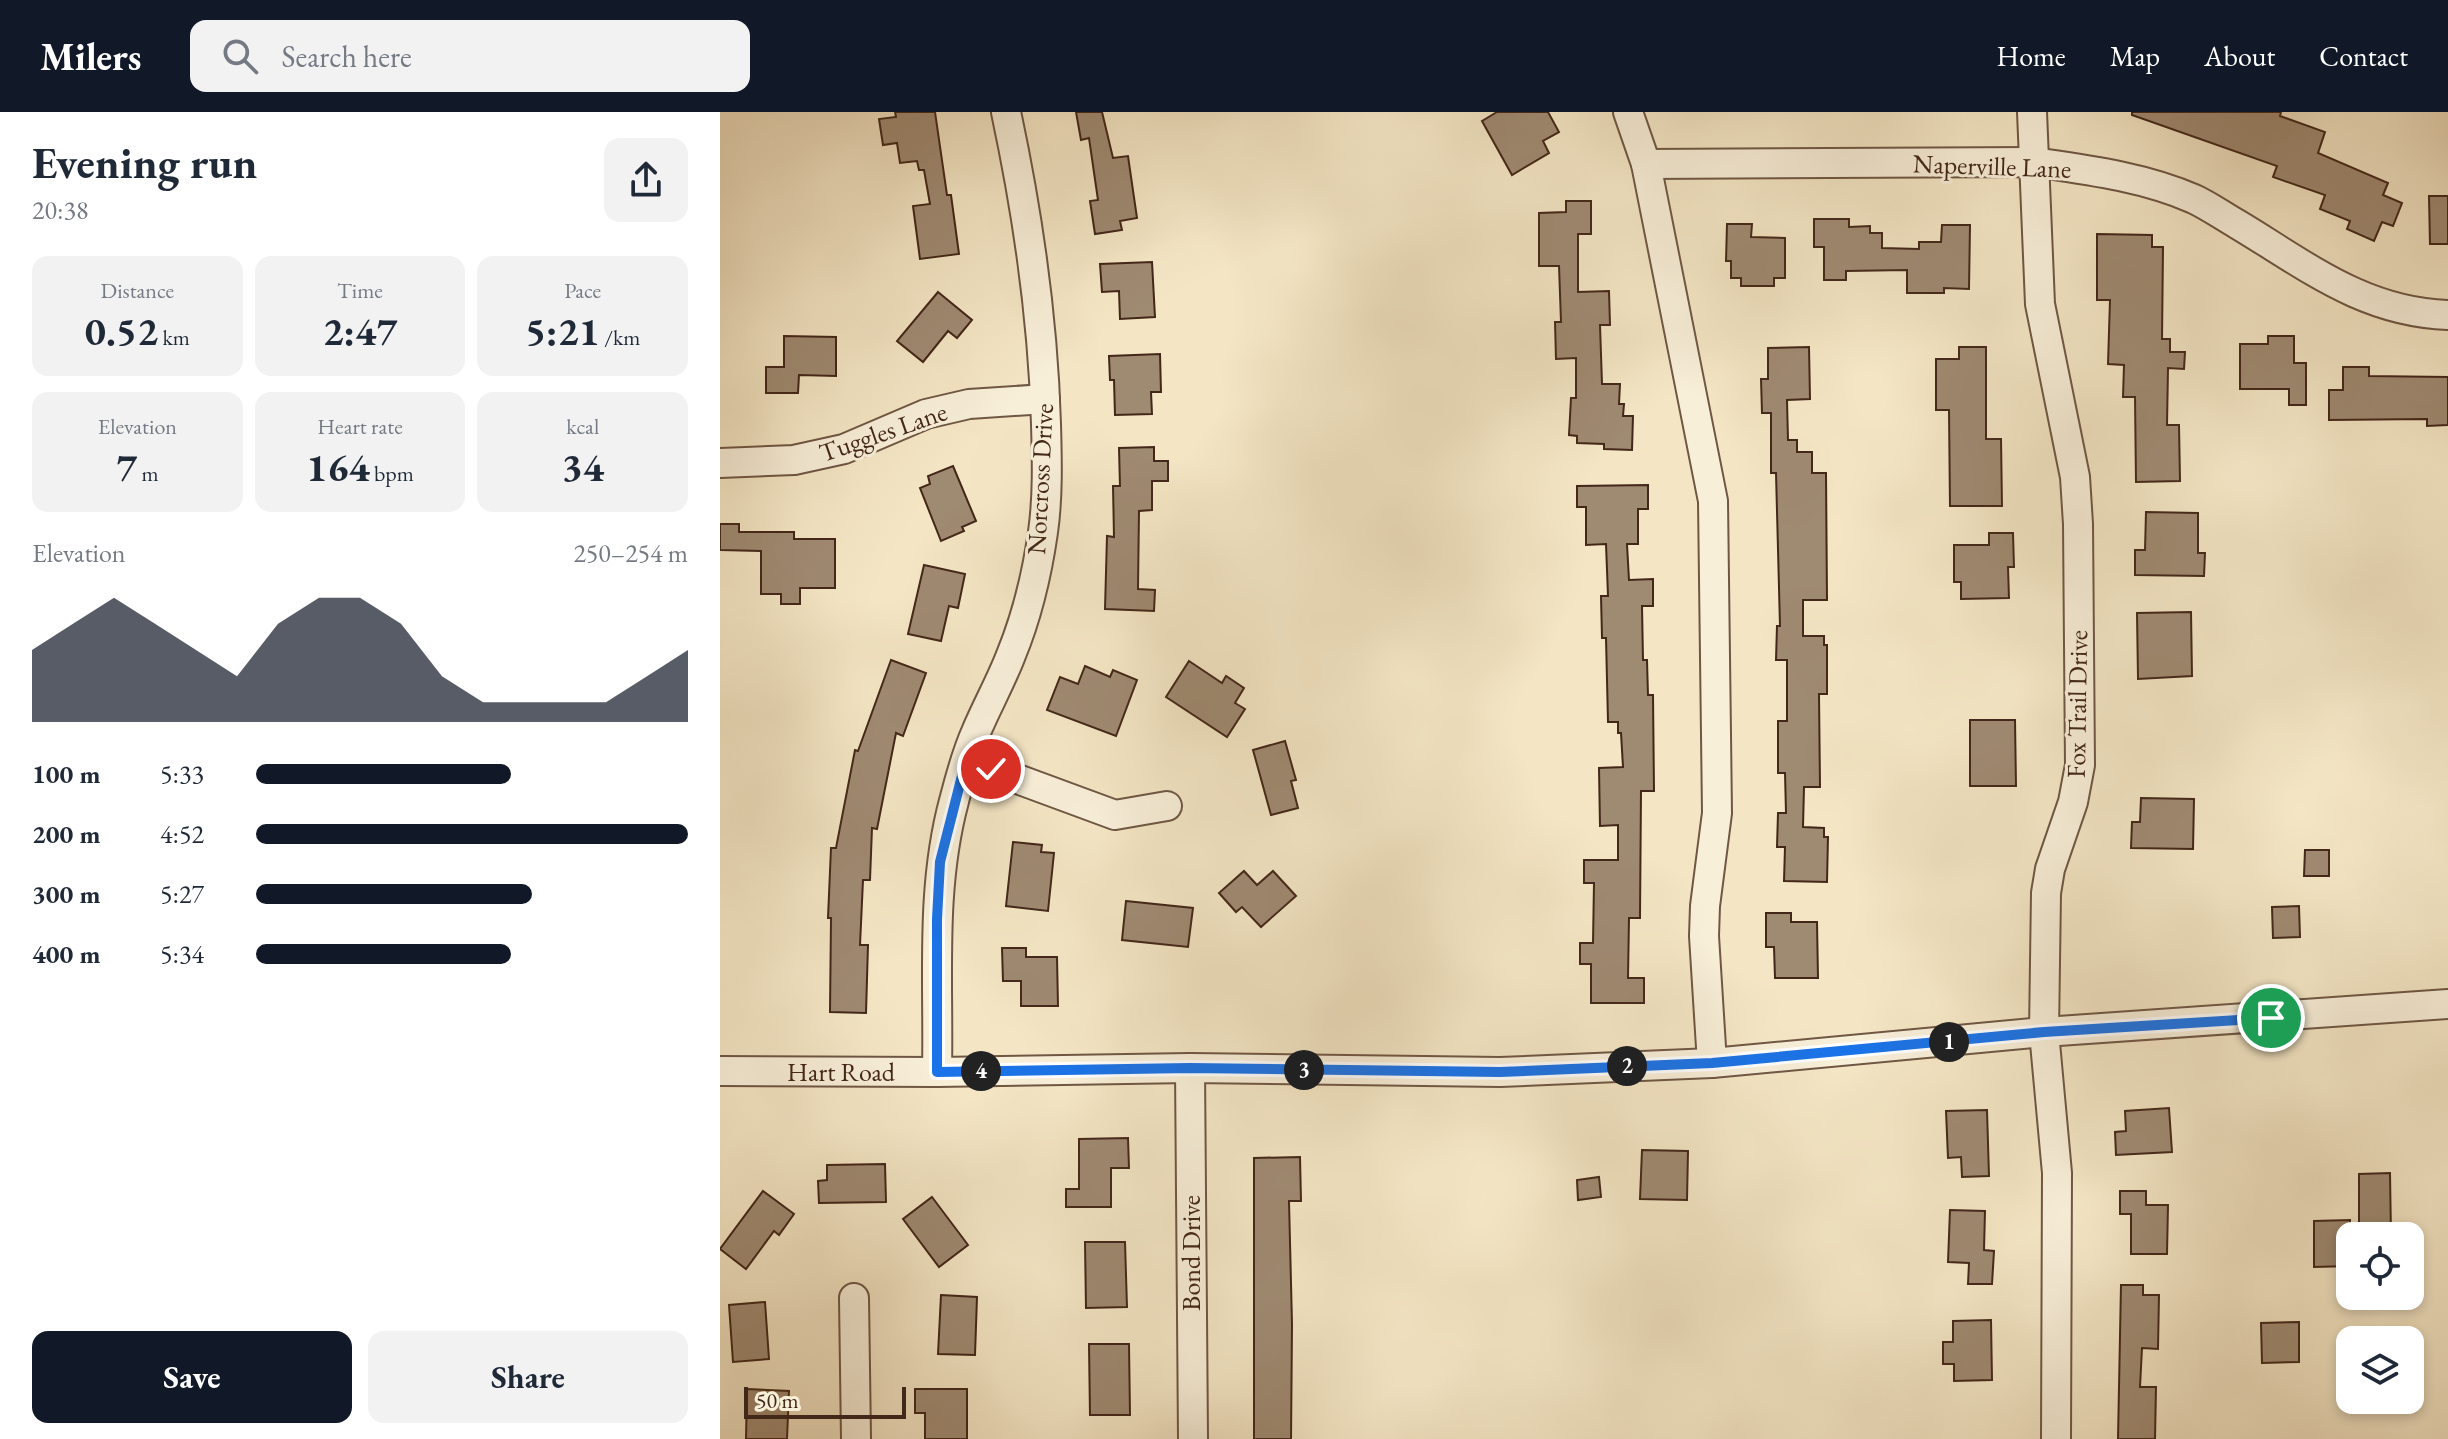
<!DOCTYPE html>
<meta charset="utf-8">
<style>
:root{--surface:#fff;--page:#f2f2f3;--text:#1f2937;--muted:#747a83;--accent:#111827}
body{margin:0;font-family:"EB Garamond",serif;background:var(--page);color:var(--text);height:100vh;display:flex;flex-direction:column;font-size:30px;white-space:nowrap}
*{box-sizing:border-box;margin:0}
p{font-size:26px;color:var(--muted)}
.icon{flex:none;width:44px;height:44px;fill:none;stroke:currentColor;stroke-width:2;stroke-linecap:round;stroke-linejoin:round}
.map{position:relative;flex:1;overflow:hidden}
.drawer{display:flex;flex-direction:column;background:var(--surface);width:720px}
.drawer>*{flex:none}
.buttons{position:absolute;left:1616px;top:1110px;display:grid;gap:16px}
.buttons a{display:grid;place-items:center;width:88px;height:88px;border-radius:16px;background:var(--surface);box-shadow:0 4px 12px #0003;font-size:40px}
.scale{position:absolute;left:24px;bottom:20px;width:162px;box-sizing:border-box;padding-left:8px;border:4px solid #432719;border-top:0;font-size:22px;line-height:28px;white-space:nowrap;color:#432719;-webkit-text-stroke:6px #f8efd9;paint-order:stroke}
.pin{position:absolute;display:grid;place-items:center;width:68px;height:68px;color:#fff;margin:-34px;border:4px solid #fff;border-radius:50%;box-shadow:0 2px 8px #0007}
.km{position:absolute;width:40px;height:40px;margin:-20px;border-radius:50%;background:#222;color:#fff;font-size:22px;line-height:40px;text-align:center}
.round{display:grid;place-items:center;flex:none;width:84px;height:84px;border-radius:16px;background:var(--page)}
.overview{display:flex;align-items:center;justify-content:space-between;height:136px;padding:0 32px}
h1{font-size:44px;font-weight:700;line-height:60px}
.figures{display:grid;grid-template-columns:repeat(3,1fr);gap:12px;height:136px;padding:8px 32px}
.figures div{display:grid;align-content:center;border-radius:16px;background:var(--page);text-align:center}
.figures b{font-size:40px;font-weight:700}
.figures small{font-size:22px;font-weight:400}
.figures p{font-size:22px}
.chart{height:224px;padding:16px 32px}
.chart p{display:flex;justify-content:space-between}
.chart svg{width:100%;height:144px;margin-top:8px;fill:var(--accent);opacity:.7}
.action{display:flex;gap:16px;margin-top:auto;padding:16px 32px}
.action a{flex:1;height:92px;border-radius:16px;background:var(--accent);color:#fff;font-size:32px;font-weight:700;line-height:92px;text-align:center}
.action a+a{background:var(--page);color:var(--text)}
ul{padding:0 32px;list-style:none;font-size:26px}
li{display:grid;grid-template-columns:128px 96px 1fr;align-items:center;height:60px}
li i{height:20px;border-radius:10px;background:var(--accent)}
header{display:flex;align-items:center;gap:48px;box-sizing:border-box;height:112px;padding:0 40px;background:var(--accent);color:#fff}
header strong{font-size:38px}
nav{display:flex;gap:44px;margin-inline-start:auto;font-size:28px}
.search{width:560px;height:72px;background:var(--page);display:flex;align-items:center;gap:20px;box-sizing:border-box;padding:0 28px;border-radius:16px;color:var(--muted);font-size:30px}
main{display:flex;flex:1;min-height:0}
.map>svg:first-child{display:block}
</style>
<header>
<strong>Milers</strong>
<div class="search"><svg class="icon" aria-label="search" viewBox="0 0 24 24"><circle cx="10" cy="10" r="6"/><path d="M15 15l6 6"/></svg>Search here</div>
<nav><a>Home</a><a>Map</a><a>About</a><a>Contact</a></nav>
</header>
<main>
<section class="drawer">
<div class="overview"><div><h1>Evening run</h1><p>20:38</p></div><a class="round"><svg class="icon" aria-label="share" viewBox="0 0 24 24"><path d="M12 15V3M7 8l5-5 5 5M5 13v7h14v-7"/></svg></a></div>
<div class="figures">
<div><p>Distance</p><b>0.52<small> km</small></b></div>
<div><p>Time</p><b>2:47</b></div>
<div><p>Pace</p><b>5:21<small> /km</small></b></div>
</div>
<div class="figures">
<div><p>Elevation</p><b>7<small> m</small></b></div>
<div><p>Heart rate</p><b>164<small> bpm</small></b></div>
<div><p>kcal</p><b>34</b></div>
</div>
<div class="chart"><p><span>Elevation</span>250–254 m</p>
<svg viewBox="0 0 160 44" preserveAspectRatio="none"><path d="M0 44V22L10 14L20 6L30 14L40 22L50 30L60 14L70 6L80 6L90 14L100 30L110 38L120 38L130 38L140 38L150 30L160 22V44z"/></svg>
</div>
<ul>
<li><b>100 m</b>5:33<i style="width:59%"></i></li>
<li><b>200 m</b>4:52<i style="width:100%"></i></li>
<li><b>300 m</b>5:27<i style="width:64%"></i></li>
<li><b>400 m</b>5:34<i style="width:59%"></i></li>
</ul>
<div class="action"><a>Save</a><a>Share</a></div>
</section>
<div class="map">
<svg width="1728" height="1327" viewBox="0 0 1728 1327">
<rect width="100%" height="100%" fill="#f4e6c5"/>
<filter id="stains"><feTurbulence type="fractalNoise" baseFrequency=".0025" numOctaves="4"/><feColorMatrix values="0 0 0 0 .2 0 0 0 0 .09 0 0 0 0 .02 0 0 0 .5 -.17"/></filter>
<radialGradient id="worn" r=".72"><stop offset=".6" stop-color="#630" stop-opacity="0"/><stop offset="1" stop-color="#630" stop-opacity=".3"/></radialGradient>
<g fill="#9f8a72" stroke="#432719" stroke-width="2">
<path d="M175 0H215L227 83H231L239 142 200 147 193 94 210 92 204 58H199L197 49 180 51 177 31 163 33 159 7 176 5Z"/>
<path d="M356 0H382L393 46 408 44 417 106 400 109 402 118 375 122 370 89 378 88 369 26 361 28Z"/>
<path d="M777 0H828L839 20 823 29 829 41 792 63 762 9Z"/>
<path d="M1412 0H1561L1560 4 1605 20 1598 41 1668 71 1663 83 1682 91 1673 114 1662 110 1654 129 1627 117 1630 109 1600 97 1605 83 1553 65 1557 54 1412 3Z"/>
<path d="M1709 84H1728V132H1710Z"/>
<path d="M846 89H871V122H858V180L889 179 890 213H880L882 272H900L899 292H904L903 304H913L912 338 884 337V332L857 331V324L849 323 851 286H856V246L836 247 835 210H841L839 154H819V101L846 100Z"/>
<path d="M1094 107H1129V115L1150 114V121H1162V136L1199 137V130H1221L1222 113H1250L1249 177 1224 176V181H1187V158L1126 159V168H1104V135H1094Z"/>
<path d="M1007 112H1032L1031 125 1065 126V166H1054V174H1021V166H1011V149H1006Z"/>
<path d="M1377 122 1432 123V135H1443L1442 227H1450V240H1465L1464 257 1448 256 1447 313H1459L1460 369 1416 370 1415 285H1403L1404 253 1388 252 1390 188H1377Z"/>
<path d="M432 150 435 205 400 207 399 179 382 180 380 152Z"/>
<path d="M218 180 252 208 237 226 228 219 203 250 177 229Z"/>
<path d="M64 224 116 225V264L79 263 78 281H46V255H64Z"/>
<path d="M1548 224H1574V251H1586V293H1569V277H1520V232H1548Z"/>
<path d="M1089 235 1090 287 1067 288 1068 328H1077V340H1092V361H1106L1107 488H1083V524H1104V533H1107V582H1099L1100 675H1084L1083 715 1104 716V725H1108L1107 770 1064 769 1065 735H1057L1058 701H1066L1065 661H1058V609H1067V548H1056L1057 514H1060L1056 361H1051V301H1042L1041 267H1048V236Z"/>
<path d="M1239 235H1266V327H1281L1282 394H1230L1229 298H1216V247H1239Z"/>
<path d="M440 242 441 280H431L432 302 395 303 394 268H390L389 244Z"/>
<path d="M1623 255H1649V264L1728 265V313L1707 314V307L1609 308V278H1623Z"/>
<path d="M434 335V349H448V369H432V398L419 399 418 477 435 478 434 499 385 497 387 424 394 425 393 374H400L399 336Z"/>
<path d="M233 354 256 409 242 415 244 419 221 429 200 376 210 372 208 364Z"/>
<path d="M928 373V397H918V432H907L909 468 933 467V494H922L923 548H927L928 583H933L934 679H921L920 806H909L908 866H924V891H871V852H860V831H873L874 771H864V748H898V713L880 714 879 656 903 655 901 621H898V610H888L886 526H882L881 484H888L886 432 866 433V395H857V374Z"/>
<path d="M1426 400 1478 401V441H1485L1484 464 1415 463V438H1425Z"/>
<path d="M0 412H19V420H74V427H115V476H80V492H61V482H41V439L0 438Z"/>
<path d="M1269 421H1293L1294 455H1288L1289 486 1241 487V470H1234V433H1269Z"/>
<path d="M204 453 245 462 238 496 229 494 221 529 188 522Z"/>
<path d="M1471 500 1472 564 1418 567 1417 501Z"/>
<path d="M171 548 206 561 183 624 176 621 157 717 152 716 150 768H143L140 833H148L146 901 110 900 111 806H108L111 736H116L135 638 138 639Z"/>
<path d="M469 549 502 571 506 564 524 576 515 591 525 597 507 625 446 585Z"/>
<path d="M365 554 390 565 393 558 417 568 396 624 327 598 340 565 358 572Z"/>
<path d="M1250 608H1295L1296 674H1250Z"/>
<path d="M565 629 576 668 571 669 578 696 551 703 533 638Z"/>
<path d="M1421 686 1474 687 1473 737 1411 736 1412 710H1420Z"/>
<path d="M293 730 322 733 321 740 334 741 328 799 286 794Z"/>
<path d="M1585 738H1609V764H1584Z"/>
<path d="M524 759 537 773 553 759 576 784 541 815 522 795 516 800 499 781Z"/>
<path d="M406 789 473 796 468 835 402 828Z"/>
<path d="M1579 794 1580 825 1553 826 1552 795Z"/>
<path d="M1046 801H1071V810H1097L1098 866H1055L1054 835H1046Z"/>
<path d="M282 836H306V845H337L338 894H301V869H283Z"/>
<path d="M1449 996 1452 1040 1396 1043 1395 1020 1406 1019 1405 999Z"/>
<path d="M1267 998 1269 1064 1242 1065 1241 1045 1228 1046 1226 999Z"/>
<path d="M408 1026 409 1056H391V1095H346V1077H359V1027Z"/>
<path d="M922 1038 968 1039 967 1088 920 1087Z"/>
<path d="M580 1045 581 1089H569L572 1212 571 1327H534V1046Z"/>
<path d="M165 1052 166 1090 99 1091 98 1069 107 1068V1053Z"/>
<path d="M1670 1061 1671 1124H1639V1062Z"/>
<path d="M879 1065 881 1085 858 1088 857 1068Z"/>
<path d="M43 1079 74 1102 59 1123 54 1119 26 1157 0 1137Z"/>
<path d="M1400 1079H1426V1093H1448L1447 1142H1411V1102H1400Z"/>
<path d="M212 1085 248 1133 219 1155 183 1107Z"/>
<path d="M1230 1098 1265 1099 1264 1138 1274 1139 1272 1172H1248L1249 1151 1228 1150Z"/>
<path d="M1630 1108V1154L1594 1155V1109Z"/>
<path d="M365 1130H405L407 1195 366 1196Z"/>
<path d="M1401 1173H1423V1183H1439L1438 1237 1422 1236 1420 1275H1436L1435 1327H1398Z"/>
<path d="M221 1183 257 1185 255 1243 218 1242Z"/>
<path d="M45 1190 49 1247 13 1250 9 1193Z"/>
<path d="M1271 1208 1272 1268 1234 1269V1252H1223V1230H1233V1209Z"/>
<path d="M1579 1210V1250L1542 1251 1541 1211Z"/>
<path d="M369 1232H409L410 1303H370Z"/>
<path d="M27 1277 69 1279 67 1327H26Z"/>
<path d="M195 1277H247V1327H205V1301H195Z"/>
</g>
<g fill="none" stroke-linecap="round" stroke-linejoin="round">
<g stroke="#6f5744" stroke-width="32">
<g id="minor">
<path d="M908 0 926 52 993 389 997 701 985 794 984 824 992 951"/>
<path d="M1312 0 1320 192 1355 365 1358 412 1360 653 1353 690 1330 757 1326 781 1324 920 1337 1061 1336 1327"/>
<path d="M926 52 1313 50C1368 58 1424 65 1474 87 1489 94 1503 104 1517 112 1587 154 1643 200 1728 203"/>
<path d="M0 351 74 348 124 337 206 302 249 292 325 287"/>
<path d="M246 648 395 703 447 694"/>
<path d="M470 956 473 1327"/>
<path d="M0 959 217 960 470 956 780 960 992 951 1324 920 1728 892"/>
<path d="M217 960C219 869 210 778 234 689 240 666 246 642 256 620 267 594 281 569 291 543 307 504 317 462 323 420 328 385 327 347 326 312 323 206 308 103 286 0"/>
<path d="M134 1186 136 1327"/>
</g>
</g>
<use href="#minor" stroke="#f8efd9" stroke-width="28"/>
</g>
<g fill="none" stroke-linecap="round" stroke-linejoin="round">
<g stroke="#fff" stroke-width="16">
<path id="route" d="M271 657 246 648 220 750 217 807V960L470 956 780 960 992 951 1324 920 1551 906"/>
</g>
<use href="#route" stroke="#1a73e8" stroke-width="10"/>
</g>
<g text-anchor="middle" stroke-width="6" stroke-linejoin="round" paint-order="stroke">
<g font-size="26" fill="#432719" stroke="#f8efd9">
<text transform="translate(1272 54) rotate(2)" y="9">Naperville Lane</text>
<text transform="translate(163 320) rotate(-19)" y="9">Tuggles Lane</text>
<text transform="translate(320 367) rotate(-87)" y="9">Norcross Drive</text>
<text transform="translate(1357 592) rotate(-89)" y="9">Fox Trail Drive</text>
<text x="121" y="969">Hart Road</text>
<text transform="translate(471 1141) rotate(-90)" y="9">Bond Drive</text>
</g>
</g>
<rect width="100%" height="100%" filter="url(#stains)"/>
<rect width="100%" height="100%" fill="url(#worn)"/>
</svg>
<div class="buttons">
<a><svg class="icon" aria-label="locate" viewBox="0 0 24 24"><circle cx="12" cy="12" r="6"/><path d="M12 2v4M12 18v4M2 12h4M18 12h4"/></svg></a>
<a><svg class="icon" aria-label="layers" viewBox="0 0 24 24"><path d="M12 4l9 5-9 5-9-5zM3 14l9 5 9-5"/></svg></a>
</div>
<div class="scale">50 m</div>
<div class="pin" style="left:1551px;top:906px;background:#1e9e55"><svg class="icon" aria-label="arrive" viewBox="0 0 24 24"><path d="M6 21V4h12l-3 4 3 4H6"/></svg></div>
<div class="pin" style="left:271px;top:657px;background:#d93025"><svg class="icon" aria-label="check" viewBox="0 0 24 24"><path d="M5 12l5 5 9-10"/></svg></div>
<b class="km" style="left:1229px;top:930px">1</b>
<b class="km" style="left:907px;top:954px">2</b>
<b class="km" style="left:584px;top:958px">3</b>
<b class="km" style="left:261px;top:959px">4</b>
</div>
</main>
